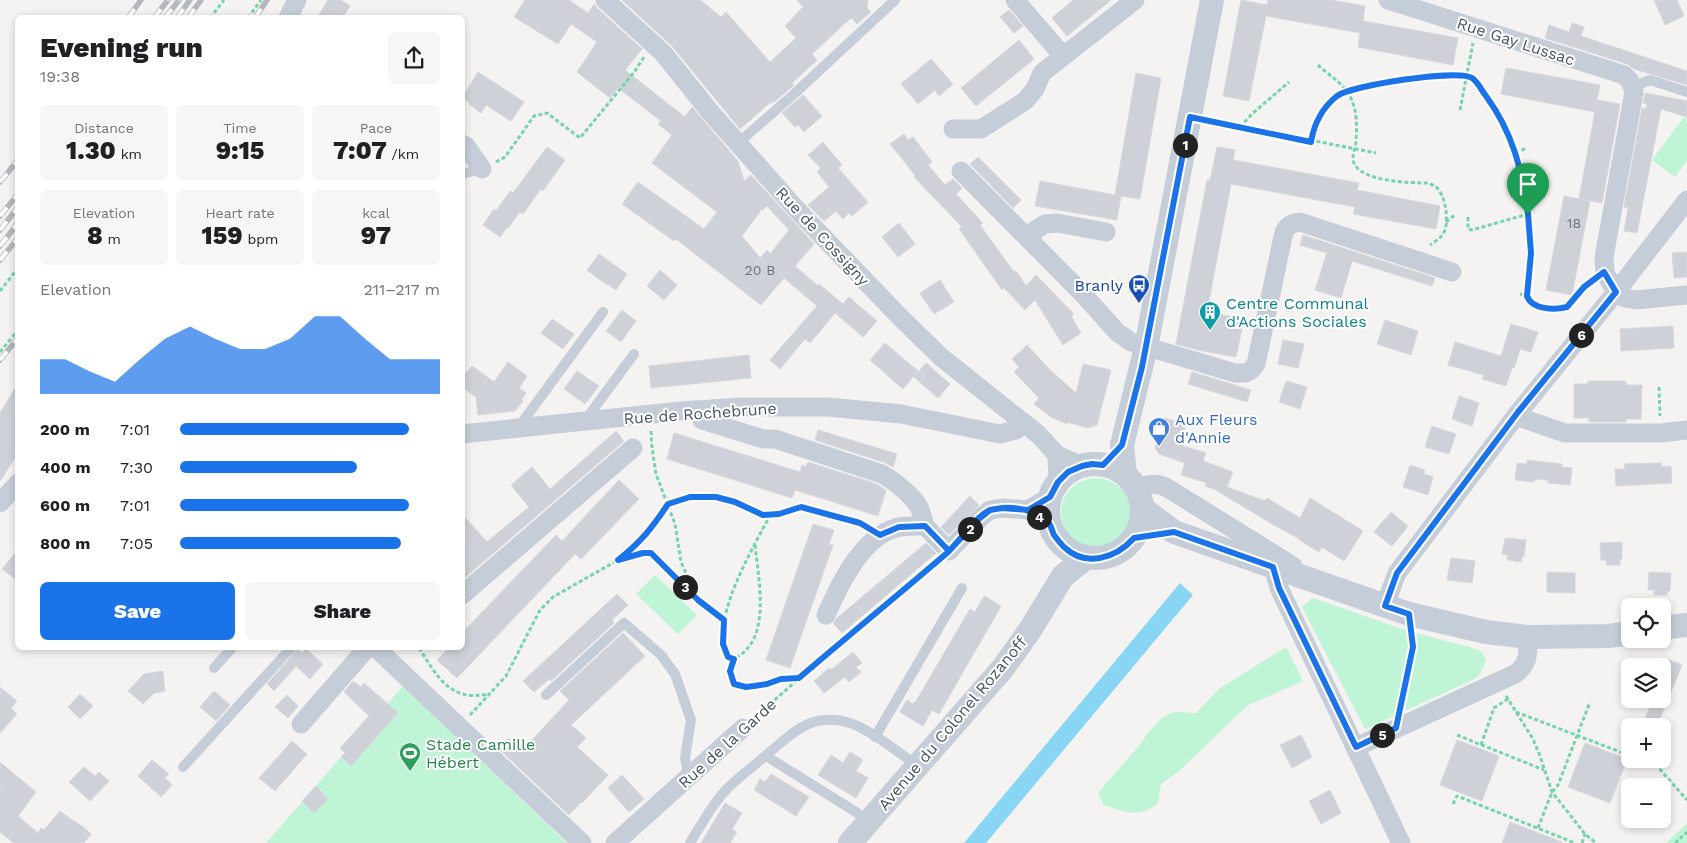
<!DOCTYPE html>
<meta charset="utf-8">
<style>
:root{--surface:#fff;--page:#f6f6f6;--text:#202124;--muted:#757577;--accent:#1a73e8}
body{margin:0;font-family:"Work Sans",sans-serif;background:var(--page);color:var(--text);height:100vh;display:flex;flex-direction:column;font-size:19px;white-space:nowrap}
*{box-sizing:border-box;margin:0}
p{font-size:16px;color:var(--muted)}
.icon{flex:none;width:28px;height:28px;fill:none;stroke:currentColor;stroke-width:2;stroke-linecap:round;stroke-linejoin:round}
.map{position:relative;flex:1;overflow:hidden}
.side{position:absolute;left:15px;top:15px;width:450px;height:635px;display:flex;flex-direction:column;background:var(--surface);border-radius:8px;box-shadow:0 2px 8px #0003}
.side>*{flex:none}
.fabs{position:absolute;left:1621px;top:598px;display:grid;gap:10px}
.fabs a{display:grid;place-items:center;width:50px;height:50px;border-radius:8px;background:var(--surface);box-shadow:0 2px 8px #0003;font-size:25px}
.pin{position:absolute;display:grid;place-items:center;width:42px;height:42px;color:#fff;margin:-51px -21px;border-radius:50% 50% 50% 0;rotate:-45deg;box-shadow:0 0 5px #0007}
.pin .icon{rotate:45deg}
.km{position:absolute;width:25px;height:25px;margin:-12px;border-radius:50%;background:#222;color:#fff;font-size:14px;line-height:25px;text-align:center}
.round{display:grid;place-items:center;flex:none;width:52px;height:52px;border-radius:8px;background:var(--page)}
.headline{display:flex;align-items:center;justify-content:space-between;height:85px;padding:0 25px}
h1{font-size:28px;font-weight:800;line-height:38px}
.figures{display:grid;grid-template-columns:repeat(3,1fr);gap:8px;height:85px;padding:5px 25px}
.figures div{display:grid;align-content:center;border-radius:8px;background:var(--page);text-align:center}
.figures b{font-size:25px;font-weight:800}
.figures small{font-size:14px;font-weight:400}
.figures p{font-size:14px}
.chart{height:140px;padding:10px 25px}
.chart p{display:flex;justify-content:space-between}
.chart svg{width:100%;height:90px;margin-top:5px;fill:var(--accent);opacity:.7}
.action{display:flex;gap:10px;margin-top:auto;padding:10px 25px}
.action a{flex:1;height:58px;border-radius:8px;background:var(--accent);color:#fff;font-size:20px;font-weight:800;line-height:58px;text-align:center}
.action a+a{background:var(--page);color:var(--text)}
ul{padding:0 25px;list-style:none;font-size:16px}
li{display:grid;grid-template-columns:80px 60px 1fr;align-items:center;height:38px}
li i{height:12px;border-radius:6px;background:var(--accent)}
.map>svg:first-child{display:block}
</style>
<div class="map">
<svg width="1687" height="843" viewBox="0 0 1687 843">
<rect width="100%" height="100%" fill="#f5f2f2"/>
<g fill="#bff4d7">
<path d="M1684 117 1687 119V160L1675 177 1652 160Z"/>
<circle cx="1096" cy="513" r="35"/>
<path d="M655 575 697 615 678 634 636 594Z"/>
<path d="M1313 598 1408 631 1470 647 1482 652 1486 661 1478 677 1468 682 1365 729 1302 607Z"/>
<path d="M1286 647 1303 681 1247 706 1178 772 1161 784 1158 803C1140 819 1124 812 1104 805L1098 793 1138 747 1148 733 1162 718 1174 712 1196 713 1219 689Z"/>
<path d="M403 686 567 843H266Z"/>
<path d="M1687 823V843H1666Z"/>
</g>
<path fill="#89d6f4" d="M1180 583 1193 595 986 843H964Z"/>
<g fill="#ced1d8" stroke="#d6d8de" fill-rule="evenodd">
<path d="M328 0H341L350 6 342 18H317Z"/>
<path d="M525 0H569L588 13 594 4 597 8 642 49 625 70 685 117 692 107 738 161 744 181 751 175 814 244 795 266 818 286 819 284 843 304 840 307 849 297 877 321 863 337 835 313 810 343 805 339 780 369 770 360 817 306 784 278 761 305 676 239 674 241 622 204 638 182 704 229 717 212 652 163 672 135 658 124 661 121 618 88 610 98 577 72 597 42 571 24 558 44 514 17ZM767 206 789 230 770 254 767 250 760 258 742 236 762 209 763 210Z"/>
<path d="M622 0H700L721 17 726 12 770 62 796 38 785 26 803 7 797 0H868L867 8 871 12 857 24 851 18 812 54 817 60 792 83 794 85 773 103 771 102 740 129 672 46Z"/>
<path d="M1073 0H1111L1067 36 1052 18Z"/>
<path d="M1241 0 1267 5 1268 0H1331L1365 6 1363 21 1458 38 1453 65 1358 47 1360 33 1266 16 1249 101 1223 96Z"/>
<path d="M1654 0H1677L1684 16 1665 25Z"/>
<path d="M1009 10 1023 26 1014 33 1000 17Z"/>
<path d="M1572 23 1584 27 1581 36 1687 71V85L1634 69 1627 64 1545 38 1549 25 1569 32Z"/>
<path d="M1019 40 1034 59 976 106 961 88Z"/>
<path d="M931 59 953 84 939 96 935 90 918 104 901 84Z"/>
<path d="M1506 68 1600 85 1595 112 1501 94Z"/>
<path d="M478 72 524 102 511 121 486 105 481 113 469 104 470 103 462 98Z"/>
<path d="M1136 73 1161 78 1140 199 1121 196 1117 220 1035 206 1040 181 1115 195Z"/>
<path d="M1645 93 1687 101V117L1661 109 1637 233 1624 231 1628 208 1624 207 1642 108 1646 109 1647 104 1643 103Z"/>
<path d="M803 95 822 116 804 132 798 125 795 127 782 113Z"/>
<path d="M1597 100 1620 104 1602 203 1579 199Z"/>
<path d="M904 134 908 140 913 137 932 162 928 165 945 185 953 179 962 188 956 194 983 223 980 225 1014 272 1016 271 1026 286 1036 275 1074 314 1071 316 1081 333 1063 345 1035 300 1025 310 1004 288 1002 290 959 229 962 227 914 177 915 175 890 144Z"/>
<path d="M823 142 842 165 838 168 868 202 852 216 849 213 843 219 836 211 824 221 808 205 829 187 817 172 821 168 808 155Z"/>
<path d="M547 147 565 160 543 191 541 189 523 214 520 212 508 228 507 227 500 237 483 225 494 209 496 211 510 191 513 193Z"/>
<path d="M1217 147 1235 150 1233 160 1359 183 1357 190 1440 206 1436 229 1353 214 1355 207 1231 184 1207 312 1244 319 1236 357 1198 350 1176 344 1207 180H1210Z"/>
<path d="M978 157 1021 200 1013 208 970 164Z"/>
<path d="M1564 196 1590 201 1572 295 1546 290Z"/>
<path d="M899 223 915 244 898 257 882 237Z"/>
<path d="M1303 235 1435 278 1432 286 1352 261 1341 298 1315 290 1327 253 1300 245Z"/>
<path d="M1687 252V277L1674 278 1672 253Z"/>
<path d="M599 254 627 274 616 290 608 284 607 285 587 270Z"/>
<path d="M660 270 677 285 664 300 647 286Z"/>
<path d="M940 280 954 302 934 314 920 293Z"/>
<path d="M622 310 636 321 621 342 606 331Z"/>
<path d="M552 319 574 334 563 349 541 333Z"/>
<path d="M1385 320 1418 331 1411 355 1377 344Z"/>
<path d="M1511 324 1538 332 1531 352 1520 349 1514 368H1512L1506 386 1482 379 1484 375 1448 365 1455 342 1501 356Z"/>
<path d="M1673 326 1674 348 1621 351 1620 329Z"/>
<path d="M1283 340 1304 344 1298 368 1278 364Z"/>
<path d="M885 343 918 371 903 389 870 360Z"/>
<path d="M1027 345 1051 371 1076 393 1083 364 1111 370 1097 425 1088 428 1067 422V424L1051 417 1034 404 1039 398 1014 372 1019 367 1012 359Z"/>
<path d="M749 355 751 378 651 388 649 366Z"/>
<path d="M508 362 527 376 519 388 526 393 521 400 523 401 515 411 478 415 476 397 462 387V378L472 366 494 382Z"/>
<path d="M926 363 950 384 938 398 914 377Z"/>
<path d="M577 371 599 386 585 404 564 389Z"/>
<path d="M1192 372 1251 390 1247 402 1188 384Z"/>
<path d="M1286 381 1307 387 1300 409 1279 402Z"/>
<path d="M1588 381H1626V385H1642L1641 419H1626V422H1589V418H1574V384H1588Z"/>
<path d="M18 383V453L0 481V413Z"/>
<path d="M1459 396 1479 403 1472 426 1452 419Z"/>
<path d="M1164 418 1186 424 1180 445 1206 453 1203 461 1233 472 1227 487 1265 501 1267 498 1300 518 1310 498 1363 531 1344 561 1322 547 1319 552 1298 539V538L1272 524 1214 489 1205 486 1207 483 1181 475 1185 463 1159 454 1155 448Z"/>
<path d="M1432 426 1456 434 1449 454 1425 447Z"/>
<path d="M818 430 897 454 893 467 886 463 815 440Z"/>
<path d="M616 431 624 441 462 580V514L487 542 529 507 511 485 532 467 550 489Z"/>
<path d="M674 433 800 472 802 465 806 467 808 462 877 484 886 491 878 516 795 490 792 498 667 459Z"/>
<path d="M1527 460 1562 464V467L1572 468 1570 485 1548 483V480L1535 479 1534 482 1515 480 1517 463 1527 464Z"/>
<path d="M1661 463V467L1671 466 1672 483 1616 486 1615 469H1625L1624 464Z"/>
<path d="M1410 465 1425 470 1424 474 1433 477 1428 495 1403 487Z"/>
<path d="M619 480 639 499 581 559 575 554 457 678 437 660 449 648H462V633L556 535 562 541Z"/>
<path d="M970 496 979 505 949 535 941 527Z"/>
<path d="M1391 512 1408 526 1392 546 1374 532Z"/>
<path d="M813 524 834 530 829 544 833 545 790 668 766 660Z"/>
<path d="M1505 538 1526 540 1524 557H1522L1521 562 1507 560 1508 555 1502 554Z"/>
<path d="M1622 542V559H1620V565H1607L1606 560H1601L1600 543Z"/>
<path d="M926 543 936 553 842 633 833 623 837 618Z"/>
<path d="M18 550V581L2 569Z"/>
<path d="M1451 558 1475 561 1472 583 1447 580Z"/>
<path d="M1547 572 1575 573V593L1547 592Z"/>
<path d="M1649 572 1671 573 1670 591H1668L1667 595H1654V590H1648Z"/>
<path d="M617 594 628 605 612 620 614 623 551 681 549 679 534 692 523 681Z"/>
<path d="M984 596 1001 606 939 714 932 710 923 726 900 712 907 700 913 704 916 701 970 609 975 612Z"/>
<path d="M623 633 645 656 571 725 586 738 577 747 608 775 582 803 581 802 569 815 498 748 508 738 522 751 569 700 560 691Z"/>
<path d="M298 649 302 653 306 649 323 664 310 679 296 666 274 691 267 684Z"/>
<path d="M853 652 862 663 856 667 861 672 849 682 845 677 824 693 814 681 829 668 831 670Z"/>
<path d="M1669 660 1682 665 1657 726H1642L1653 699H1662V675Z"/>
<path d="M163 671 165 691 154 693 143 704 128 691 144 674Z"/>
<path d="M353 681 361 687 364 683 398 713 351 766 341 757 345 753 340 748 369 716 344 692Z"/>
<path d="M0 687 17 701 11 708 17 714 0 733Z"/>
<path d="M214 691 230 705 216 721 200 707Z"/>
<path d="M80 694 93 706 80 719 68 707Z"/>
<path d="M287 695 298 706 288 718 275 707Z"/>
<path d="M1301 735 1312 757 1292 768 1280 745Z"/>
<path d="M1457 740 1499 756 1482 801 1440 785Z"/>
<path d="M292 741 307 754 275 791 259 778Z"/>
<path d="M1585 743 1627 759 1610 803 1568 787Z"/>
<path d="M850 752 863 760 856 771 868 778 856 798 818 775 831 755 843 763Z"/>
<path d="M152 760 169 774 165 778 172 785 161 797 138 776Z"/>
<path d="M0 762 36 792 18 816 38 833 41 828 44 830 60 811 73 821V820L81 826V825L91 834 84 843H14L0 832V792L6 785 0 792Z"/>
<path d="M84 767 95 776 99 772 109 781 90 801 69 782Z"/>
<path d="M771 774 809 797 796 816 754 790 760 779 765 782Z"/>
<path d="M622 775 644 799 629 812 608 788Z"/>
<path d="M316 786 328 799 314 813 302 801Z"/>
<path d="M1330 790 1341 813 1321 824 1309 801Z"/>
<path d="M725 803 742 813 732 829 737 832 730 843H701Z"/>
<path d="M1510 822 1562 842 1561 843H1502Z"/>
</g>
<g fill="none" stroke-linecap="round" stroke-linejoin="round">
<g stroke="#74d5ac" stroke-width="3" stroke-dasharray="4 2.5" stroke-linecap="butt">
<path d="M210 18 224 0"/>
<path d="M248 18 261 0"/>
<path d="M1318 65C1329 76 1347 85 1352 101 1357 112 1357 127 1356 139 1356 146 1353 152 1353 158 1353 182 1411 183 1428 183 1430 184 1433 185 1435 186 1446 194 1450 224 1443 234 1440 239 1434 242 1430 245"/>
<path d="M1460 110 1473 43"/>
<path d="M1208 120 1376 153"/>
<path d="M1240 127 1253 113 1289 82"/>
<path d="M1311 141C1314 124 1323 107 1337 96 1355 83 1451 71 1472 78L1500 117 1518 158 1524 188 1531 253 1527 298C1537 309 1554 310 1567 307L1584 287 1592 282"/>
<path d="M1516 154 1527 147"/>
<path d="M496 162 505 157 534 116 547 113 580 138 635 71 644 57"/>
<path d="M1468 217V229L1472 230 1528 214"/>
<path d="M1446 222 1455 215"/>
<path d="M0 291 18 268"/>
<path d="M1520 294 1527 296"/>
<path d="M0 352 18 330"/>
<path d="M1659 387 1660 416"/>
<path d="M651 431 652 448 656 474 675 524 681 562 698 600 724 620"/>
<path d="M755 545C758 575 769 627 746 650 743 654 738 656 734 659L728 657C726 652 724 647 723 642 720 603 752 550 770 515"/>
<path d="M621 559 643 553H651L695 598"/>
<path d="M419 648C438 677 449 702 489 694"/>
<path d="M734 659C731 669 730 675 733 684L746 687H754L767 684 781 679 798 678"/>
<path d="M1506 696 1533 739 1540 756 1552 792 1585 834 1596 843"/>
<path d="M1401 707 1413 647 1412 635"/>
<path d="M1516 712 1623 753 1630 740"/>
<path d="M470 715 506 676 540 610 553 597 618 560 637 544 651 529 668 503 690 497H716L735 502 763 515 779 514 801 507 865 526"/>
<path d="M755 717 842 641 937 561"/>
<path d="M1457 735 1544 770"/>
<path d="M1481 745 1494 708 1508 699"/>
<path d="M1651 759 1687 800"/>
<path d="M1453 804 1457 796 1575 843"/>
<path d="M1538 828 1552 792 1558 785 1590 702"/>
<path d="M1582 843 1585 834"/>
<path d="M1675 843 1687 832"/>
</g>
<g stroke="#c5cdd8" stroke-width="10">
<path d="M1634 92 1640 84 1650 80 1687 92"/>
<path d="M738 143 793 95 895 0"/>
<path d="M462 174 482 169"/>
<path d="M584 422 634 354"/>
<path d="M518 428 603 312"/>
<path d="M214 668 232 648"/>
<path d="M546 695 624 623 661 655 675 674 691 720 685 758 687 768 692 774"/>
<path d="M875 737 962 588"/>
<path d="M766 756 856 812 868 822"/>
<path d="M183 767 291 648"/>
<path d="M690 843C701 825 710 808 724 792 736 779 750 769 764 757 792 734 810 711 850 723 871 730 899 753 918 766"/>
</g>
<g stroke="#c5cdd8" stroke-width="19">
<path d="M605 0 663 53 711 113 799 212 900 317 941 357 1039 435 1057 455 1082 466"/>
<path d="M1015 0 1063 56"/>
<path d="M1388 0 1624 75 1630 81 1634 92 1604 257 1605 273 1616 292 1625 298 1636 300 1687 295"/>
<path d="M288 18 297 0"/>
<path d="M953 129H981L1025 101 1035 89 1042 73 1135 0"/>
<path d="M462 144 466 146 482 169"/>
<path d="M961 171 1082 293 1117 332 1131 342 1235 373C1245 374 1251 373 1256 364L1284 232C1288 225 1292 223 1300 222L1452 272"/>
<path d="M1026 236 1045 224 1057 223 1106 232"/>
<path d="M1518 413 1524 419 1565 433H1661L1687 430"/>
<path d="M702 420 763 439H775L882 474C893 480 913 496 919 507 922 513 923 520 925 526"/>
<path d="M462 434 681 411 742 407H828L901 414 1000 434 1016 430 1024 423"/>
<path d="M1057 455 1058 482"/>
<path d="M1136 488C1149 484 1157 482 1169 489L1293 566"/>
<path d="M0 503 18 483"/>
<path d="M1028 510 1050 497"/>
<path d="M1273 567 1279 588 1401 843"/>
<path d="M462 595 633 448"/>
<path d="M1385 605 1397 573 1518 413 1616 292 1687 200"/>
<path d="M826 615C839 586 859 543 890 530 901 525 913 526 925 526L949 551 979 519 990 510 1002 508 1028 510 1049 523"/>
<path d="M376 648 582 843"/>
<path d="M301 724 367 648"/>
<path d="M1356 747 1515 674C1529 664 1528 654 1528 637"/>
<path d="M615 843 743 728"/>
</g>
<g stroke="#c5cdd8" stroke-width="24">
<circle cx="1095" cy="511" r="47"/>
<path d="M1125 475 1122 445 1146 347 1212 0"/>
<path d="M1142 508 1174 532 1409 614 1486 632 1528 637 1609 636 1630 633"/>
<path d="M1662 628 1687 625"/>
<path d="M850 843 1003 668 1030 630 1063 576 1086 558"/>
</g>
<g stroke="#b4b7bd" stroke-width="5.5">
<g id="rail">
<path d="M128 18 141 0"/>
<path d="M154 18 168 0"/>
<path d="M165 18 179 0"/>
<path d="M177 18 190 0"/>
<path d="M188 18 201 0"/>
<path d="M255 18 267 0"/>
<path d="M0 182 18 160"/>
<path d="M0 216 18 194"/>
<path d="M0 230 18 207"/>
<path d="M0 246 18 223"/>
<path d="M0 260 18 238"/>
<path d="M0 360 18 338"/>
</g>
</g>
<use href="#rail" stroke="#fff" stroke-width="4" stroke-dasharray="11" stroke-linecap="butt"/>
</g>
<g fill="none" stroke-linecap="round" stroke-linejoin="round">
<g stroke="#fff" stroke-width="10">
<path id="route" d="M1528 214C1522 170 1513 133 1486 96 1482 91 1478 82 1472 78 1458 69 1352 85 1337 96 1323 107 1314 124 1311 142L1190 117 1142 367 1122 445 1103 465 1092 464 1082 466 1068 472 1058 482 1050 497 1028 510 1002 508 990 510 979 519 949 551 925 526 899 527 880 535 860 523 801 507 779 514 763 515 735 502 716 497H690L668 504C652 528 641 542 618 560L643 553H651L698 600 724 620 723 644 728 657 734 659 730 671 734 684 746 687 754 686 767 684 781 679 799 678C848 636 898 595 947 553 960 541 975 517 990 510 993 509 999 509 1002 508 1018 507 1035 511 1048 522 1051 525 1052 531 1054 535 1057 539 1061 544 1064 547 1086 568 1116 558 1134 538L1174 532 1273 567 1279 588 1356 747 1396 728 1413 647 1409 614 1385 606 1397 573 1518 412 1616 292 1604 272 1584 287 1567 307C1555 310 1532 310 1527 296L1531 253 1528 214"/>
</g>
<use href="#route" stroke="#1a73e8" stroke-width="6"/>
</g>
<defs>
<g id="bus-pin" transform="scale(1.125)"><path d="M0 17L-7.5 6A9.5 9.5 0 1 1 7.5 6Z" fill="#1a4fb4" stroke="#fff"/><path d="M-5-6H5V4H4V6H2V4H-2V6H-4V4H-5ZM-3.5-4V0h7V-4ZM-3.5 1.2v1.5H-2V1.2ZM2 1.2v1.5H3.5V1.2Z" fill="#fff"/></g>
<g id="building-pin" transform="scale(1.125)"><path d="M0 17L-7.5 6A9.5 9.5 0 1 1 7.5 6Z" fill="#0f9aa8" stroke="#fff"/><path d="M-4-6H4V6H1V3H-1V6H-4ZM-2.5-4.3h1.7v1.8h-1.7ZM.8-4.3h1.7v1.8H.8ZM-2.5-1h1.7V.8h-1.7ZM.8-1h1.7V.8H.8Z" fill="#fff"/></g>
<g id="shop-pin" transform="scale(1.125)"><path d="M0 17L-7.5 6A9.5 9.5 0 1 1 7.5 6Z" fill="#3f7fe0" stroke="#fff"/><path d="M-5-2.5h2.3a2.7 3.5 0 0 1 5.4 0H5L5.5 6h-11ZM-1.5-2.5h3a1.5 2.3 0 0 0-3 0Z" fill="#fff"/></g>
<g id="stadium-pin" transform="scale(1.125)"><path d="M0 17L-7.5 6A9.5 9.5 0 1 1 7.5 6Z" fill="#2e9e5b" stroke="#fff"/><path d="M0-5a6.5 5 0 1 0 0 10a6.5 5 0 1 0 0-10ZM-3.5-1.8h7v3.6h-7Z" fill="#fff"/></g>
</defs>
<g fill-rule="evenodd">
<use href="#bus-pin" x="1139" y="285"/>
<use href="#building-pin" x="1210" y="312"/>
<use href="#shop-pin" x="1159" y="428"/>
<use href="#stadium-pin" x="410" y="753"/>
</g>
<g text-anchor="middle" stroke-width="4" stroke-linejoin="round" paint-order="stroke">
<g font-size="14" fill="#6a7380">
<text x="1574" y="228">18</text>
<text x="760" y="275">20 B</text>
</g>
<g font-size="16" fill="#485462" stroke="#fff">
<text transform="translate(1516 41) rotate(18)" y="6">Rue Gay Lussac</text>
<text transform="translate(823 236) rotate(47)" y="6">Rue de Cossigny</text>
<text transform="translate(700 413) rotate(-4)" y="6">Rue de Rochebrune</text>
<text transform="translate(952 723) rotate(-50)" y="6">Avenue du Colonel Rozanoff</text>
<text transform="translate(727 743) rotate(-42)" y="6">Rue de la Garde</text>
</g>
<g font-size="16" fill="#164399" stroke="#fff" text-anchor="end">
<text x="1123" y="291">Branly</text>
</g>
<g font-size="16" fill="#0d838f" stroke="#fff" text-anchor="start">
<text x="1226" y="309">Centre Communal<tspan x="1226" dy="18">d'Actions Sociales</tspan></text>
</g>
<g font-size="16" fill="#366cbe" stroke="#fff" text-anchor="start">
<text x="1175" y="425">Aux Fleurs<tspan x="1175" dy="18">d'Annie</tspan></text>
</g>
<g font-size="16" fill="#27864d" stroke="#fff" text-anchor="start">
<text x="426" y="750">Stade Camille<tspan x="426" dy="18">Hébert</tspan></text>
</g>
</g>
</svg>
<div class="fabs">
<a><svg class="icon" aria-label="locate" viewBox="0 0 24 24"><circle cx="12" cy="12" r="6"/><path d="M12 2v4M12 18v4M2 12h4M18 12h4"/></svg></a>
<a><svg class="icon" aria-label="layers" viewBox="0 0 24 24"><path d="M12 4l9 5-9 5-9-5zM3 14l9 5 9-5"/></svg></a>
<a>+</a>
<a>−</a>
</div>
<div class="pin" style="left:1528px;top:214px;background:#1e9e55"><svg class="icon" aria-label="arrive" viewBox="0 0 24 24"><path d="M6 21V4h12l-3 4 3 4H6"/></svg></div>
<b class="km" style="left:1185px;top:145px">1</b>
<b class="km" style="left:970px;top:529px">2</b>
<b class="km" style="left:685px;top:587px">3</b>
<b class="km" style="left:1039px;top:517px">4</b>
<b class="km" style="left:1382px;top:735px">5</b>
<b class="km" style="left:1581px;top:335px">6</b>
<section class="side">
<div class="headline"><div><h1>Evening run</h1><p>19:38</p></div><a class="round"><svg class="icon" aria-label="share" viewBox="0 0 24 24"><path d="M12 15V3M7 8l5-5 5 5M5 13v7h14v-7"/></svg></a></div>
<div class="figures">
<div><p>Distance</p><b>1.30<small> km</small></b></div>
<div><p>Time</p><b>9:15</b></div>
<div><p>Pace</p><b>7:07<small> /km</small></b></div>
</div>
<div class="figures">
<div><p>Elevation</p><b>8<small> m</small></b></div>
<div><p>Heart rate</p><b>159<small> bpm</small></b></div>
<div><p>kcal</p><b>97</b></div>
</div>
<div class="chart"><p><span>Elevation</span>211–217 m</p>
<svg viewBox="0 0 160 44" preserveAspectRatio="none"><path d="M0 44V27L10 27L20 33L30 38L40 27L50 17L60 11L70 17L80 22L90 22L100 17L110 6L120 6L130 17L140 27L150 27L160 27V44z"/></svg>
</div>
<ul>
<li><b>200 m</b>7:01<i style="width:88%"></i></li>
<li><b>400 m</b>7:30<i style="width:68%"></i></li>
<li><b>600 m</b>7:01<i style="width:88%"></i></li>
<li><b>800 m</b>7:05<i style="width:85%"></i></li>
</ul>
<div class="action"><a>Save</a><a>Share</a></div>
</section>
</div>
